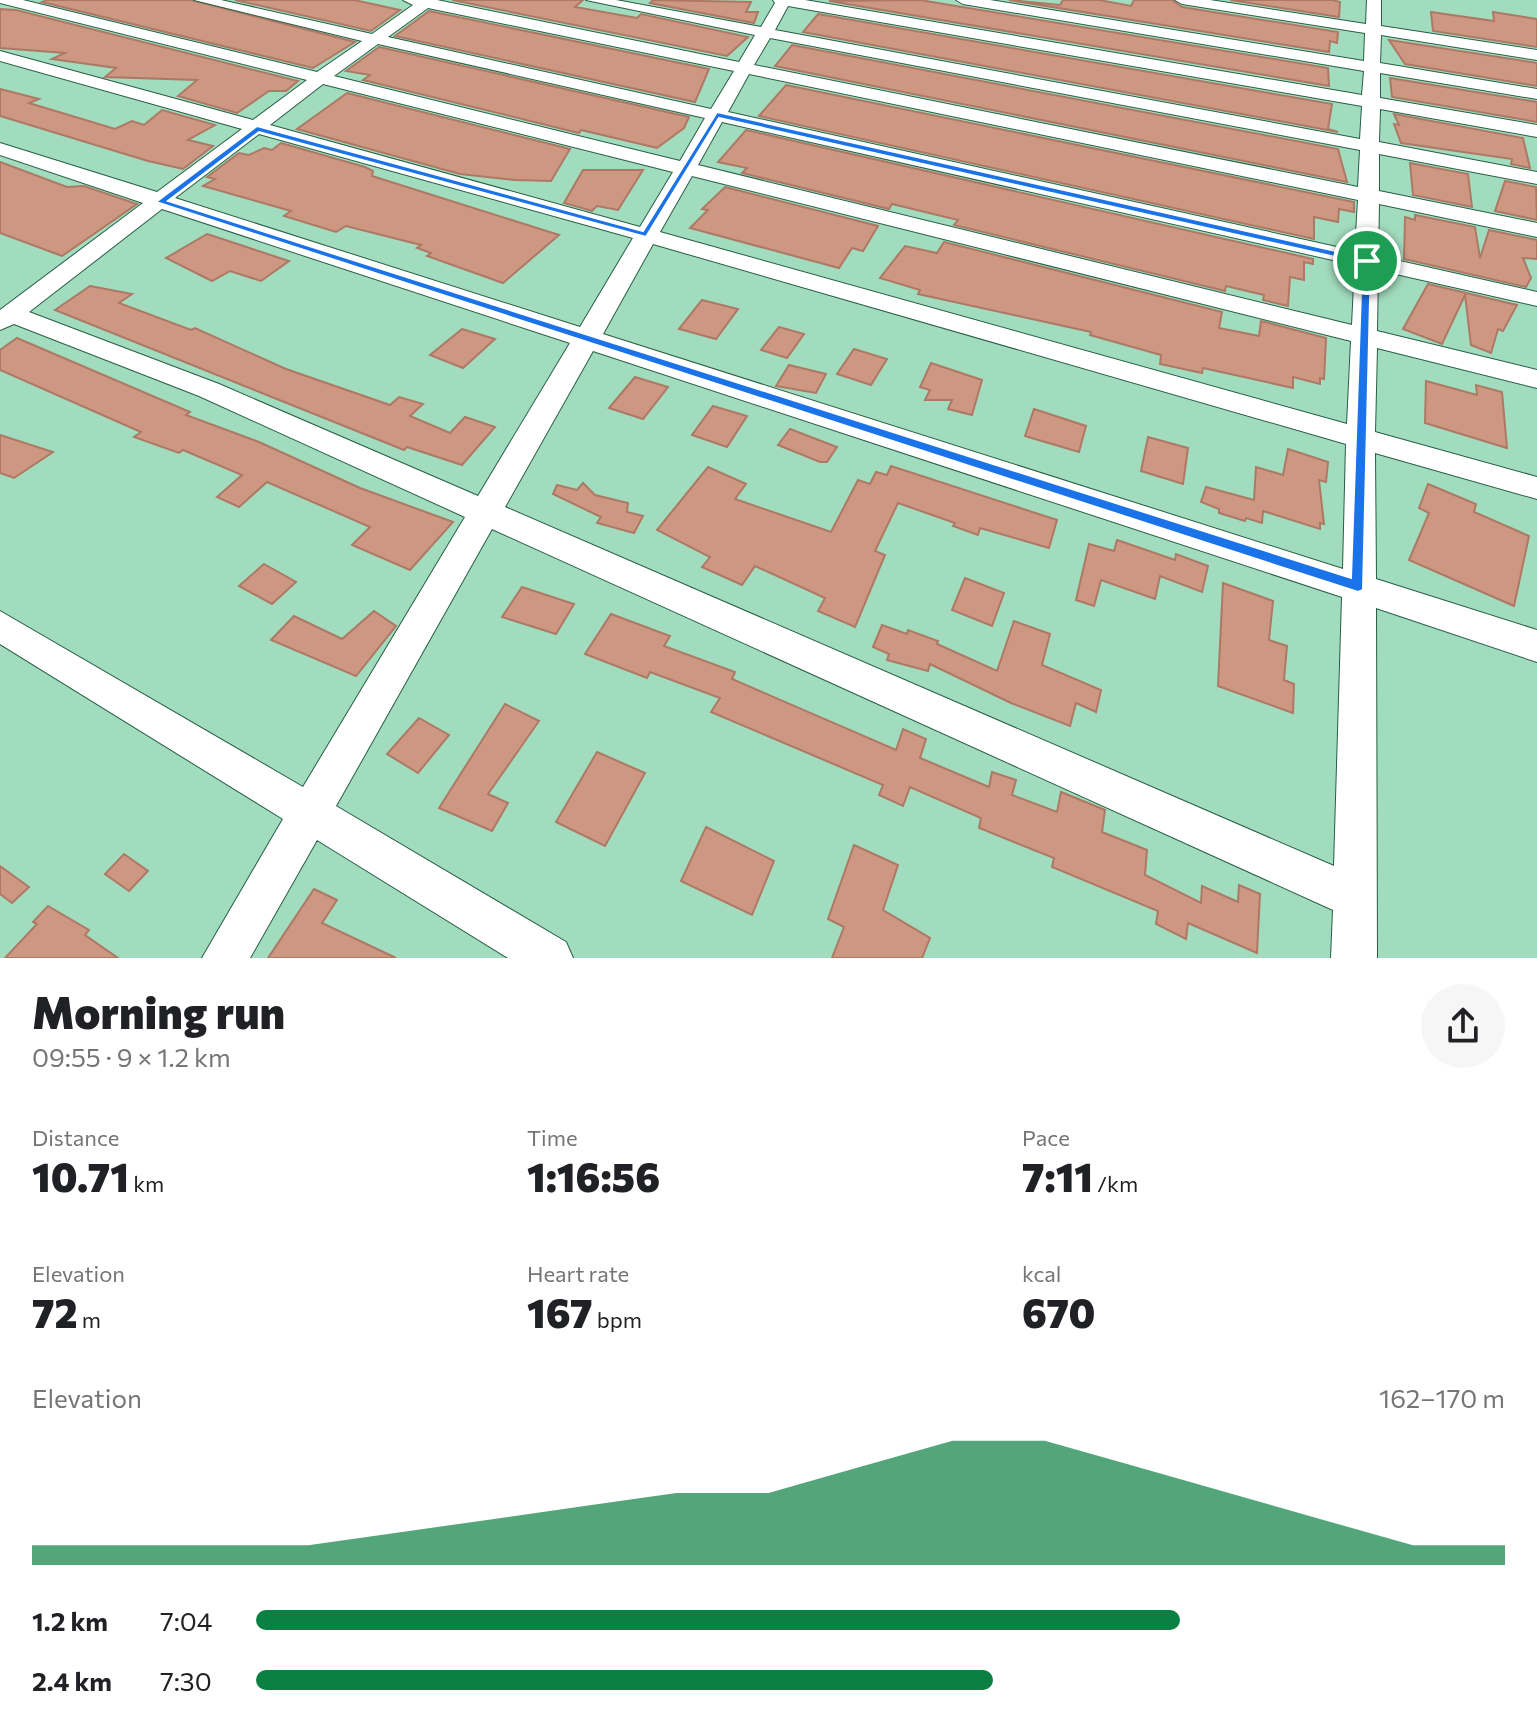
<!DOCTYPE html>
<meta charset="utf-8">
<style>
:root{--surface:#fff;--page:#f6f6f6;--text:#202124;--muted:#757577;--accent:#0b8043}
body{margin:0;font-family:Commissioner,sans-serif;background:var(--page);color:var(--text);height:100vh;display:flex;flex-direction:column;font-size:30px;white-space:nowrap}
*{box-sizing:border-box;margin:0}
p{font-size:26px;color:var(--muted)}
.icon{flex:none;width:44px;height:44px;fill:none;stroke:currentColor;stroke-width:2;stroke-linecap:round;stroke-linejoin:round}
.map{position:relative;height:958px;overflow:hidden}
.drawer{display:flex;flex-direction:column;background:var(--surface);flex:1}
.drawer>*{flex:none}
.pin{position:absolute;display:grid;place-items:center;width:68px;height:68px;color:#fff;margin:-34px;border:4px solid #fff;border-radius:50%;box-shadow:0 2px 8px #0007}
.round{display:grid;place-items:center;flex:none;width:84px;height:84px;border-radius:42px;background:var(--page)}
.head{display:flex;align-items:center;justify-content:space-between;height:136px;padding:0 32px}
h1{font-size:44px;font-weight:800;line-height:60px}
.figures{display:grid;grid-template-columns:repeat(3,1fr);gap:12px;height:136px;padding:8px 32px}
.figures div{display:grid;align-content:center}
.figures b{font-size:40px;font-weight:800}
.figures small{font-size:22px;font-weight:400}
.figures p{font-size:22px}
.chart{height:224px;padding:16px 32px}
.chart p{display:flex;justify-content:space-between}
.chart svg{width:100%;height:144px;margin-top:8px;fill:var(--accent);opacity:.7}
ul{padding:0 32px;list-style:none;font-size:26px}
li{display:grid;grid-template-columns:128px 96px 1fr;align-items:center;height:60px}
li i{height:20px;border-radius:10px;background:var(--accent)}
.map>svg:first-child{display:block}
</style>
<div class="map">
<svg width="1537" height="958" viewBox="0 0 1537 958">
<rect width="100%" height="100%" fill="#a2dcbe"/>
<g fill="#cd9782" stroke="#ad7965" stroke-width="2">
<path d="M47 0H191L355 42 313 68 42 2Z"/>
<path d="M235 0H354L400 10 371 31Z"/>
<path d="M452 0H583L575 7 637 18 641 14 748 37 727 56Z"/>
<path d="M653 0 751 2 746 12H758L754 23 650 3Z"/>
<path d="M920 0 1328 68 1329 86 829 1Z"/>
<path d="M1009 0 1060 5 1063 0H1099L1131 6 1134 0H1172L1182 7 1338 32 1337 43 1330 41 1329 52Z"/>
<path d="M1230 0H1332L1340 2 1339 17Z"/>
<path d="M0 9 16 10 298 81 286 91H269L237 113 178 96 197 80 105 77 116 68 52 59 65 53 0 48Z"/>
<path d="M429 11 709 69 695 102 395 36Z"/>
<path d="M1431 12 1494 21 1493 12 1537 19V47L1433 31Z"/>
<path d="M818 14 1332 104 1328 129 1338 132 803 32Z"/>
<path d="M1389 40 1537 63V86L1405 64Z"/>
<path d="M792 45 1338 149 1347 182 775 66Z"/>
<path d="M379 47 689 117 684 128 657 148 581 130 579 133 363 80 370 75 346 71Z"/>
<path d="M1390 78 1537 102V122L1392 97Z"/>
<path d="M786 85 1354 202V212L1339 209 1338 222 1314 217V239L759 116Z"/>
<path d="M0 89 39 99 29 103 115 129 132 121 144 125 162 110 215 125 188 140 213 146 183 169 148 161 0 116Z"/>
<path d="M347 93 570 149 551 181 515 180 460 174 297 129Z"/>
<path d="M1394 114 1523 138 1530 168 1511 164 1512 159 1401 143 1394 124 1399 125Z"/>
<path d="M746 130 1313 259V264L1304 262V280L1290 277 1288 306 1263 300 1264 295 1226 286 1225 291 954 225 958 220 892 204 889 209 742 173 747 168 718 162Z"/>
<path d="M281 143 365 167 373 171 372 176 559 235 503 283 427 256 431 253 417 248 421 245 346 226 336 232 284 216 291 211 203 186 215 179 207 177 239 153 249 155 264 148 272 150Z"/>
<path d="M0 162 67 187 84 186 137 204 62 256 0 233Z"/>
<path d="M1410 163 1468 174 1472 207 1413 195Z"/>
<path d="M583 170H643L618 210 597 206 592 211 564 203Z"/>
<path d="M1505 181 1536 187 1537 220 1495 211Z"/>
<path d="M725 187 878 226 863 251 852 248 839 268 690 228 708 210 702 209Z"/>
<path d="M1415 215 1475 227 1480 258 1489 230 1537 240V259L1523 258 1531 278 1526 287 1404 259 1405 217 1415 220Z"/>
<path d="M207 234 289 261 261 281 230 271 212 281 166 258Z"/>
<path d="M944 242 1222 312 1219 328 1259 336 1261 321 1326 338 1324 379 1320 378V384L1293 377V388L1203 368 1202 373 1160 364 1161 355 1090 335 1091 332 918 294 920 290 880 278 905 246 937 253Z"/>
<path d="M1428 284 1517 305 1503 331 1498 329 1491 353 1471 345 1465 295 1442 344 1403 329Z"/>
<path d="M90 286 132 294 119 303 191 330 195 328 286 369 390 405 399 397 423 404 410 416 450 433 465 417 495 427 462 465 407 447 404 450 55 310Z"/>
<path d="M702 300 738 309 716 339 679 329Z"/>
<path d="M779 327 804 334 787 358 761 350Z"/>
<path d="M462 329 495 339 463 368 430 355Z"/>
<path d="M17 338 190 412 186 415 259 442 360 488 453 522 410 570 352 545 370 527 267 482 239 507 217 497 242 475 183 450 179 453 134 437 141 432 0 370V350Z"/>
<path d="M854 349 887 359 871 385 837 374Z"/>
<path d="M931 363 982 380 972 415 948 409 952 400H925L930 390 920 387Z"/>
<path d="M789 365 826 374 816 393 776 386Z"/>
<path d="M635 377 668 387 643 419 609 408Z"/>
<path d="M1426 381 1477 395 1476 385 1502 392 1507 448 1425 423Z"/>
<path d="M713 406 747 416 727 447 692 435Z"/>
<path d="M1034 409 1086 426 1079 452 1025 436Z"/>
<path d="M790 429 837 447 827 462H820L778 445Z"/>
<path d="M0 435 53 452 14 478 0 473Z"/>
<path d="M1148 437 1188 448 1183 484 1141 471Z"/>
<path d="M1288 449 1328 462 1326 482 1319 480 1324 524 1320 523V529L1263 511 1262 523 1246 518 1245 521 1219 513V509L1201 502 1206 487 1254 500 1256 467 1283 475Z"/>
<path d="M891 466 1057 520 1049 548 980 528 978 535 953 526 955 523 898 503 875 551 885 555 855 627 818 611 825 598 755 566 742 585 702 567 710 557 657 530 708 467 746 484 735 499 831 532 858 480 870 484 876 472 887 475Z"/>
<path d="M583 483 595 495 628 503 627 512 643 516 634 533 597 523 601 517 553 494 557 485 577 490Z"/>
<path d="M1428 484 1476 504 1474 512 1529 536 1514 606 1409 560 1429 513 1419 508Z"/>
<path d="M1117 540 1175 560 1176 554 1208 566 1202 592 1160 576 1155 599 1101 580 1094 606 1076 600 1089 544 1114 551Z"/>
<path d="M264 564 296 582 272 604 239 586Z"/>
<path d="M965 578 1004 593 992 626 952 610Z"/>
<path d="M1223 583 1273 601 1269 640 1287 646 1284 680 1294 684 1293 713 1218 686Z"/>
<path d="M522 587 574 604 556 634 502 617Z"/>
<path d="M374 611 396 626 356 676 271 640 294 616 342 639Z"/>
<path d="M611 614 670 636 664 646 735 672 732 679 896 750 903 729 926 739 920 758 989 787 992 772 1016 780 1012 795 1057 812 1061 792 1105 810 1102 832 1147 850 1145 875 1201 903 1202 886 1238 902 1239 885 1260 894 1257 953 1188 923 1186 939 1156 924 1158 911 1052 867 1054 858 979 828 981 818 910 787 903 806 879 795 883 785 711 712 720 698 650 672 647 678 585 654Z"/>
<path d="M1014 621 1050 634 1042 665 1101 690 1096 712 1076 703 1070 726 1011 703 930 664 928 671 887 660 889 654 873 647 882 625 907 634 908 630 938 641 937 644 997 671Z"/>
<path d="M505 704 539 721 488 794 508 803 492 831 439 808Z"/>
<path d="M419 718 449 735 418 773 387 754Z"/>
<path d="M597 752 645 773 605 846 556 822Z"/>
<path d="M706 827 774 861 752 915 681 881Z"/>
<path d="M854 845 898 865 883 910 930 938 922 958H832L844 927 828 919Z"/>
<path d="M124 854 148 871 129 891 105 874Z"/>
<path d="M0 866 29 887 12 903 0 894Z"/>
<path d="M314 889 337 900 322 923 396 958H268Z"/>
<path d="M48 906 89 930 85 935 118 958H5L37 924 33 922Z"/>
</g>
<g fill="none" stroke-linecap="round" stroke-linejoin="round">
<g stroke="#275e45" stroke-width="2">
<path id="minor" d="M0 0H23L317 72 362 41 194 0H221L372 34 413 5 403 0H437L739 62 755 35 586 0H616L761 27 775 3 773 0H805L1362 95 1364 71 963 4 956 0H990L1364 61 1365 33 1182 4 1175 0H1210L1366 24 1367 0H1381V26L1537 50V60L1381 35 1380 63 1537 89V99L1380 73V98L1537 125V137L1380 109 1379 142 1537 172V184L1379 154V191L1537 223V237L1379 204 1378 256 1537 292V306L1378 270 1377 331 1537 370V388L1377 348 1375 432 1537 477V499L1375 453 1376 579 1537 630V662L1376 608 1377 958H1331L1333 910 492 529 336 806 566 942 573 958H508L317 840 250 958H202L283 819 0 644V611L303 787 465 517 199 396 14 324 0 330V310L143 203 0 155V143L157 192 242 129 0 61V51L253 120 307 80 0 3ZM788 6 1362 106 1360 139 775 30ZM428 8 734 71 711 109 388 37ZM770 38 1360 150 1358 187 754 65ZM378 44 705 118 680 161 334 76ZM749 74 1358 200 1355 251 728 112ZM323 84 673 172 640 227 270 125ZM722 122 1355 265 1352 325 698 165ZM259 134 633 238 580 327 175 198ZM692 176 1351 341 1347 424 660 232ZM162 209 570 343 478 496 219 384 29 312ZM653 244 1346 444 1343 569 603 334ZM593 351 1342 597 1334 866 505 507Z"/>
</g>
<use href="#minor" fill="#fff" fill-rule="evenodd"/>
</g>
<path fill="#1a73e8" stroke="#fff" stroke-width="2" fill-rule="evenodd" d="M717 112 1371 259 1363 590 1358 592 156 202 257 126 643 231ZM719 118 1362 263 1351 578 168 201 259 132 646 237Z"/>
</svg>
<div class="pin" style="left:1367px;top:261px;background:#1e9e55"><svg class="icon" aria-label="arrive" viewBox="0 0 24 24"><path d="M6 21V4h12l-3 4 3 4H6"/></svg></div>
</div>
<section class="drawer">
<div class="head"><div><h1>Morning run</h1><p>09:55 · 9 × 1.2 km</p></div><a class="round"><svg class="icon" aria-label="share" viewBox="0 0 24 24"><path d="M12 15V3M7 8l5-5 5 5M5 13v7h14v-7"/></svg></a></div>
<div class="figures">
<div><p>Distance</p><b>10.71<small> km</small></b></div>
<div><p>Time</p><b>1:16:56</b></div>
<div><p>Pace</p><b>7:11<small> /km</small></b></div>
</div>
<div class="figures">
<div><p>Elevation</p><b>72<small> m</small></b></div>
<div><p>Heart rate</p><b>167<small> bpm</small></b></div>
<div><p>kcal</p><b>670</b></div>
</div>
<div class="chart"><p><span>Elevation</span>162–170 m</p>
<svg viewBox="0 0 160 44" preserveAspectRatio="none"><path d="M0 44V38L10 38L20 38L30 38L40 34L50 30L60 26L70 22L80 22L90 14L100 6L110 6L120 14L130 22L140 30L150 38L160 38V44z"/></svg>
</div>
<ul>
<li><b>1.2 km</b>7:04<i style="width:74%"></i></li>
<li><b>2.4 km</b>7:30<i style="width:59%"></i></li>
</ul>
</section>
